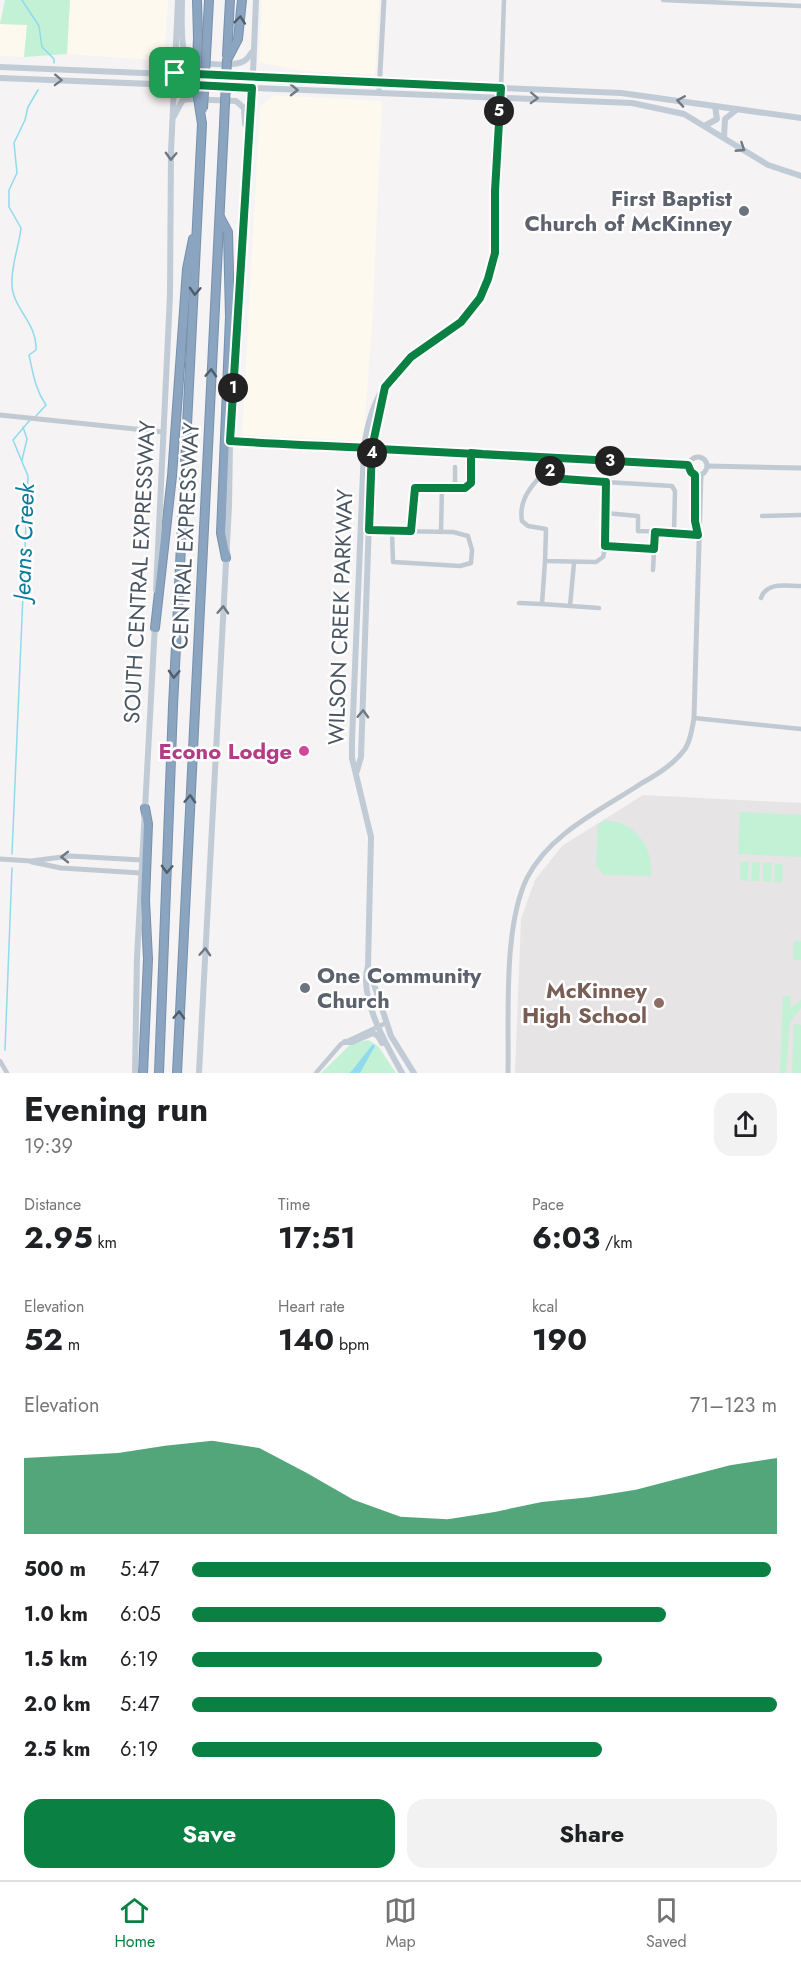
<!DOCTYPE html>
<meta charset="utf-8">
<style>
:root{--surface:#fff;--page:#f2f2f2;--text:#202124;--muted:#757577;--line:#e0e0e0;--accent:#0b8043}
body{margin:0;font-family:Jost,sans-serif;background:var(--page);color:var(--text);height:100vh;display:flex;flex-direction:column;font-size:22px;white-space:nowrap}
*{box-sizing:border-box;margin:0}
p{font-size:20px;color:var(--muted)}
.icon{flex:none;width:33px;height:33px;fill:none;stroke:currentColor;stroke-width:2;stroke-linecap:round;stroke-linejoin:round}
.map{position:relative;height:1073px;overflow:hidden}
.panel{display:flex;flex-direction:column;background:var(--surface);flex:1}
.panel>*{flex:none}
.pin{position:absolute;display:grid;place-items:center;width:51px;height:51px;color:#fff;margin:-26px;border-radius:12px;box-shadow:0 3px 9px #0006}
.km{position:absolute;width:30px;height:30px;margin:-15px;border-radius:50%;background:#222;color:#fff;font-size:16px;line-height:30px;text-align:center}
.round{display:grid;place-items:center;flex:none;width:63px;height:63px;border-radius:18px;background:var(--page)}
.head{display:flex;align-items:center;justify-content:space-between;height:102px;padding:0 24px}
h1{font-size:33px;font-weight:700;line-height:45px}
.metrics{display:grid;grid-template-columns:repeat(3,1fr);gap:9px;height:102px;padding:6px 24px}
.metrics div{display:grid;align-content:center}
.metrics b{font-size:30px;font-weight:700}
.metrics small{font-size:16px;font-weight:400}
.metrics p{font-size:16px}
.chart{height:168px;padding:12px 24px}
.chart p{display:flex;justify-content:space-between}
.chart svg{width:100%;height:108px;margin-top:6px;fill:var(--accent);opacity:.7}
.button{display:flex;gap:12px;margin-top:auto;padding:12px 24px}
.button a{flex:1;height:69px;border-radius:18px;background:var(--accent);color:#fff;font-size:24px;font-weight:700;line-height:69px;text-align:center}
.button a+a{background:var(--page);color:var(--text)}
ul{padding:0 24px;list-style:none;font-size:20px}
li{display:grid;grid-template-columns:96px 72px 1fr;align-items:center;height:45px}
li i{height:15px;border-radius:8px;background:var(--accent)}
.dock{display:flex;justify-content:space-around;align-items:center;height:84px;border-top:2px solid var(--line);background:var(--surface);font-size:16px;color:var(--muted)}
.dock a{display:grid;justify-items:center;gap:3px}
.dock .selected{color:var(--accent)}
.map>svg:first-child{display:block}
</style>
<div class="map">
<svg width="801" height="1073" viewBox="0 0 801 1073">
<rect width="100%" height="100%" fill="#f5f3f3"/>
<g fill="#fdf9ef">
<path d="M70 0H168L164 61 67 54Z"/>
<path d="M262 0H379L375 75 302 71 259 62Z"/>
<path d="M0 24 27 25 24 57 0 56Z"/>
<path d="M274 95 382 101 372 328 363 441 242 435 260 107Z"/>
</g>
<path fill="#e6e4e5" d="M643 795 801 803V1073H515L521 919 535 880 562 846Z"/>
<g fill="#c3f1d5">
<path d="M5 0H70L67 54 24 57 27 25 0 24Z"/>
<path d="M740 812 801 815V857L738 854Z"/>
<path d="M605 820C636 822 653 847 651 876L604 875 596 866 598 825Z"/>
<path d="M740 862H749L748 881 740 880Z"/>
<path d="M752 862 760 863 759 881H751Z"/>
<path d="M763 863H772L771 882 763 881Z"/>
<path d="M775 864H783L782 883 774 882Z"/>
<path d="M794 941H801V960H793Z"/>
<path d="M783 996H790V1008L801 1000V1008L790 1022 786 1073H780Z"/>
<path d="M794 1024 801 1025V1073H792Z"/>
<path d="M368 1040 378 1046 396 1073H321L350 1045Z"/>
</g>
<path fill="#90daee" d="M373 1044 375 1046 360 1073H350Z"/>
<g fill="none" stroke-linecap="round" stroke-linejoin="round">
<g stroke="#90daee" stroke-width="1.5">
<path d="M22 0 39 26 42 47 54 59V63"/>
<path d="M36 416 46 405C35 389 33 373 29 355L36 350C38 324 12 308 12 284 11 265 19 247 21 228L9 207V190L17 173 14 143 25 120 28 107 38 90"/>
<path d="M22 460 27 439 23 427"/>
<path d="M12 854 28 476 13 440 30 420"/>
<path d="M5 1050 12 868"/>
</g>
<g stroke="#7690ad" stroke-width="10">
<g id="motorway">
<path d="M197 0 198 38"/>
<path d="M207 38 209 0"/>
<path d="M227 55 230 0"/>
<path d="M227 60 238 39 242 0"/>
<path d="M220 217 228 232 230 317 221 533 226 558"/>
<path d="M155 628 172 476 187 269 193 239"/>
<path d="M143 1073 148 959 145 900 148 824 145 808"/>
<path d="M159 1073 173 706 202 124"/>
<path d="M177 1073 224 125"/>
</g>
</g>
<g stroke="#c1cad2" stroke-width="4.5">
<path d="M663 0 801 6"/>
<path d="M501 88 504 0"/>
<path d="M455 467V488"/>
<path d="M549 478 606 482 605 548 603 557 596 562 545 561 546 529 528 526 522 521C519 504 527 491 538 479L549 478 551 458"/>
<path d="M606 482 672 486 675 491 674 532 698 535"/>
<path d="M442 487 465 488 471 483V453"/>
<path d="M605 513 638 516V531L674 532"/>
<path d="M762 516 801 515"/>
<path d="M369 530 392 531 393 562 460 566 471 563 472 550 468 536 453 532 392 531"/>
<path d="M411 531 415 488 442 487 441 532"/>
<path d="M605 546 654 549"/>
<path d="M653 570 655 532"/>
<path d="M761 598C767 581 787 586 801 586"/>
<path d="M519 603 542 604 545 561"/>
<path d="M542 604 599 608"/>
<path d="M570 606 574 563"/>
<path d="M694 718 801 729"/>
<path d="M0 1061 7 1073"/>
<path d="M316 1073 341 1044 386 1023"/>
</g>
<g stroke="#c1cad2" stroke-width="5">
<path d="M379 92 384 0"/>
<path d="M0 415 164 432"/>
<path d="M230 441 689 465"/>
<circle cx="698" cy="466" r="9"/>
<path d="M707 466 801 468"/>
<path d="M695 475V521L698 533"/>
<path d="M0 859 31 861 70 856 142 860"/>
<path d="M32 862 61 868 141 873"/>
<path d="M508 1073C509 1017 503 927 527 878 550 833 601 810 642 783 658 774 674 764 685 749 691 740 692 729 694 718L701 475"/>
</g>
<g stroke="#c1cbd6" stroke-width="6">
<path d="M182 0C182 12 180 47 186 56 192 65 235 67 244 61 248 59 250 54 253 51"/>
<path d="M0 67 621 93 801 118"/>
<path d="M0 78 632 103 684 114 768 165 801 176"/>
<path d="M174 116 182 101 187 99 236 101 244 108 245 124 250 131"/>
<path d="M706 125 717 119 715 106"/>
<path d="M724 137 725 119 735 111"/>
<path d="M156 590 170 295 171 152 178 0"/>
<path d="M357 771 361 757 371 461 385 387"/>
<path d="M368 966 391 1036 414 1073"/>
<path d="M345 1042H352L373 1033 378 1036 382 1043"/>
<path d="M135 1073 137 957 155 624"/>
<path d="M199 1073 229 506 230 441 249 171 256 0"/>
<path d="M402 1073C387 1046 358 997 368 966L371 837 352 758V740L364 448C370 403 386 373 424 347 445 332 465 321 479 299 501 266 493 226 495 188 497 155 499 121 501 88"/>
</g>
<use href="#motorway" stroke="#8ba5c1" stroke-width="8"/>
<g stroke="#7690ad" stroke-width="10" stroke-linecap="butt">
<g id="motorway-bridge">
<path d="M198 38 196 85 202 124"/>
<path d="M203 109 207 38"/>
<path d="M224 125 227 60"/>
</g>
</g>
<use href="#motorway-bridge" stroke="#8ba5c1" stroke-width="8"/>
</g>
<defs><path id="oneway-chevron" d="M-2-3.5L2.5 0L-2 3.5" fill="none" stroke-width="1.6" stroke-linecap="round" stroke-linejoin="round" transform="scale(1.5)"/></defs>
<g stroke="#505e6b">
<use href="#oneway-chevron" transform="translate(240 20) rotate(-84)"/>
<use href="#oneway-chevron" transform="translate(195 291) rotate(93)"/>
<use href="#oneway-chevron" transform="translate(211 373) rotate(-87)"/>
<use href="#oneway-chevron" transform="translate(174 674) rotate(93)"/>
<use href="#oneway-chevron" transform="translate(190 799) rotate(-87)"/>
<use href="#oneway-chevron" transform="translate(167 869) rotate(92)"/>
<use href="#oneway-chevron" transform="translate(179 1015) rotate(-87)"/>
</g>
<g stroke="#6e7984">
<use href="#oneway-chevron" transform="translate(58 80) rotate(2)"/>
<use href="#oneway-chevron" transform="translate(294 90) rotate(1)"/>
<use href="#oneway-chevron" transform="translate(534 98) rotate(2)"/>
<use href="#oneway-chevron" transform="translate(681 101) rotate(-171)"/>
<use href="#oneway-chevron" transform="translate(741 148) rotate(33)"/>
<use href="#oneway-chevron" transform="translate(171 156) rotate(92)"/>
<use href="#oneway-chevron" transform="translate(223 610) rotate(-87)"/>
<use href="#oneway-chevron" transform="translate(363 714) rotate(-88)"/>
<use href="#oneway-chevron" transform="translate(205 952) rotate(-87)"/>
</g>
<use stroke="#6e7983" href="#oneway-chevron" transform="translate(65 857) rotate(-180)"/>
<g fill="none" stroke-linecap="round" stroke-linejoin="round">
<g stroke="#fff" stroke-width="12">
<path id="route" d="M175 73V84L252 88 230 441C278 444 325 446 372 448L379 449 551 458 549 478 606 482 605 546 654 549 655 532 698 535 695 521V475L691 472 688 465 483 454 471 453V483L465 488H415L411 531 369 530 372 448 385 387 411 357 461 322 480 298 488 279 495 253V191L501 88 175 73"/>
</g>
<use href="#route" stroke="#0b8043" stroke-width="8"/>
</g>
<g fill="#6b7280" stroke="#fff" stroke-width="2">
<circle cx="744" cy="211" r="6"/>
<circle cx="305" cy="988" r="6"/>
</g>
<circle fill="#d1479c" stroke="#fff" stroke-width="2" cx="304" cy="751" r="6"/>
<circle fill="#8d6e63" stroke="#fff" stroke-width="2" cx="659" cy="1003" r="6"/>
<g text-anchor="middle" stroke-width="5" stroke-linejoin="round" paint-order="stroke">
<g font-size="22" font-weight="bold" fill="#5b616d" stroke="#fff" text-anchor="end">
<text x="732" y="206">First Baptist<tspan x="732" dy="25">Church of McKinney</tspan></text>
<text x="317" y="983" text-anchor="start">One Community<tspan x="317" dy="25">Church</tspan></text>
</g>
<g font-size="22" fill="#4a5661" stroke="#fff">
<text transform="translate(185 536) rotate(-87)" y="8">CENTRAL EXPRESSWAY</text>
<text transform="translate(139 572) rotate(-87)" y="8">SOUTH CENTRAL EXPRESSWAY</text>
<text transform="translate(340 617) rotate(-88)" y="8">WILSON CREEK PARKWAY</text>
</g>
<g font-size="22" font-weight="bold" fill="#b23c85" stroke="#fff" text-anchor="end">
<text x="292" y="759">Econo Lodge</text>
</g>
<g font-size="22" font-weight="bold" fill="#785e54" stroke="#fff" text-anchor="end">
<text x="647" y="998">McKinney<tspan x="647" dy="25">High School</tspan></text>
</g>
<g font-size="24" font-style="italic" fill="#0c7c9b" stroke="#fff">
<text transform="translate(24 542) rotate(-88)" y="8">Jeans Creek</text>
</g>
</g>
</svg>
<div class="pin" style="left:175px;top:73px;background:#1e9e55"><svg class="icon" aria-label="arrive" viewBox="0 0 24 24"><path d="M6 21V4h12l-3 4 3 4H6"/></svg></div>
<b class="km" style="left:233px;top:388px">1</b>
<b class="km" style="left:550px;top:471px">2</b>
<b class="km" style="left:610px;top:461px">3</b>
<b class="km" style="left:372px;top:453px">4</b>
<b class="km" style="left:499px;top:111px">5</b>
</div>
<section class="panel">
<div class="head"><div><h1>Evening run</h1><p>19:39</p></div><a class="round"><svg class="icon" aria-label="share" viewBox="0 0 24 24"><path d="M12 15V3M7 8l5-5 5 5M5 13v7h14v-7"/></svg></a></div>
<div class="metrics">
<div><p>Distance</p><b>2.95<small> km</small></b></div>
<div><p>Time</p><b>17:51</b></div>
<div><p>Pace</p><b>6:03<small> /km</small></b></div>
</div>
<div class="metrics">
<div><p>Elevation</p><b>52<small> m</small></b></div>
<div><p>Heart rate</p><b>140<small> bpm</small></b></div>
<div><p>kcal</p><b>190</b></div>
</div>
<div class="chart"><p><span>Elevation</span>71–123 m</p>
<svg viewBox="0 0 160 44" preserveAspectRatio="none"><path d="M0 44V13L10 12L20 11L30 8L40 6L50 9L60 19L70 30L80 37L90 38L100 35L110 31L120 29L130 26L140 21L150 16L160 13V44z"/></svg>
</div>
<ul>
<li><b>500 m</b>5:47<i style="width:99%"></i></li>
<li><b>1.0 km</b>6:05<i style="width:81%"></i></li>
<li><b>1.5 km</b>6:19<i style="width:70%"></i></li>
<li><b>2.0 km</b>5:47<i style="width:100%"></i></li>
<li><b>2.5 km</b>6:19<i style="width:70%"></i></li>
</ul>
<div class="button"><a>Save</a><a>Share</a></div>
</section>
<nav class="dock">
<a class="selected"><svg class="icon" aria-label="home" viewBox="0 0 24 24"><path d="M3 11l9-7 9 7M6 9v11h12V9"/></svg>Home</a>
<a><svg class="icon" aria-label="map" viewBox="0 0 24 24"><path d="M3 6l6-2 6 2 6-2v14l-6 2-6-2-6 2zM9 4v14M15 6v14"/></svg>Map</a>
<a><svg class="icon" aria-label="saved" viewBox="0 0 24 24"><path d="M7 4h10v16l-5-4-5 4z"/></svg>Saved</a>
</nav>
